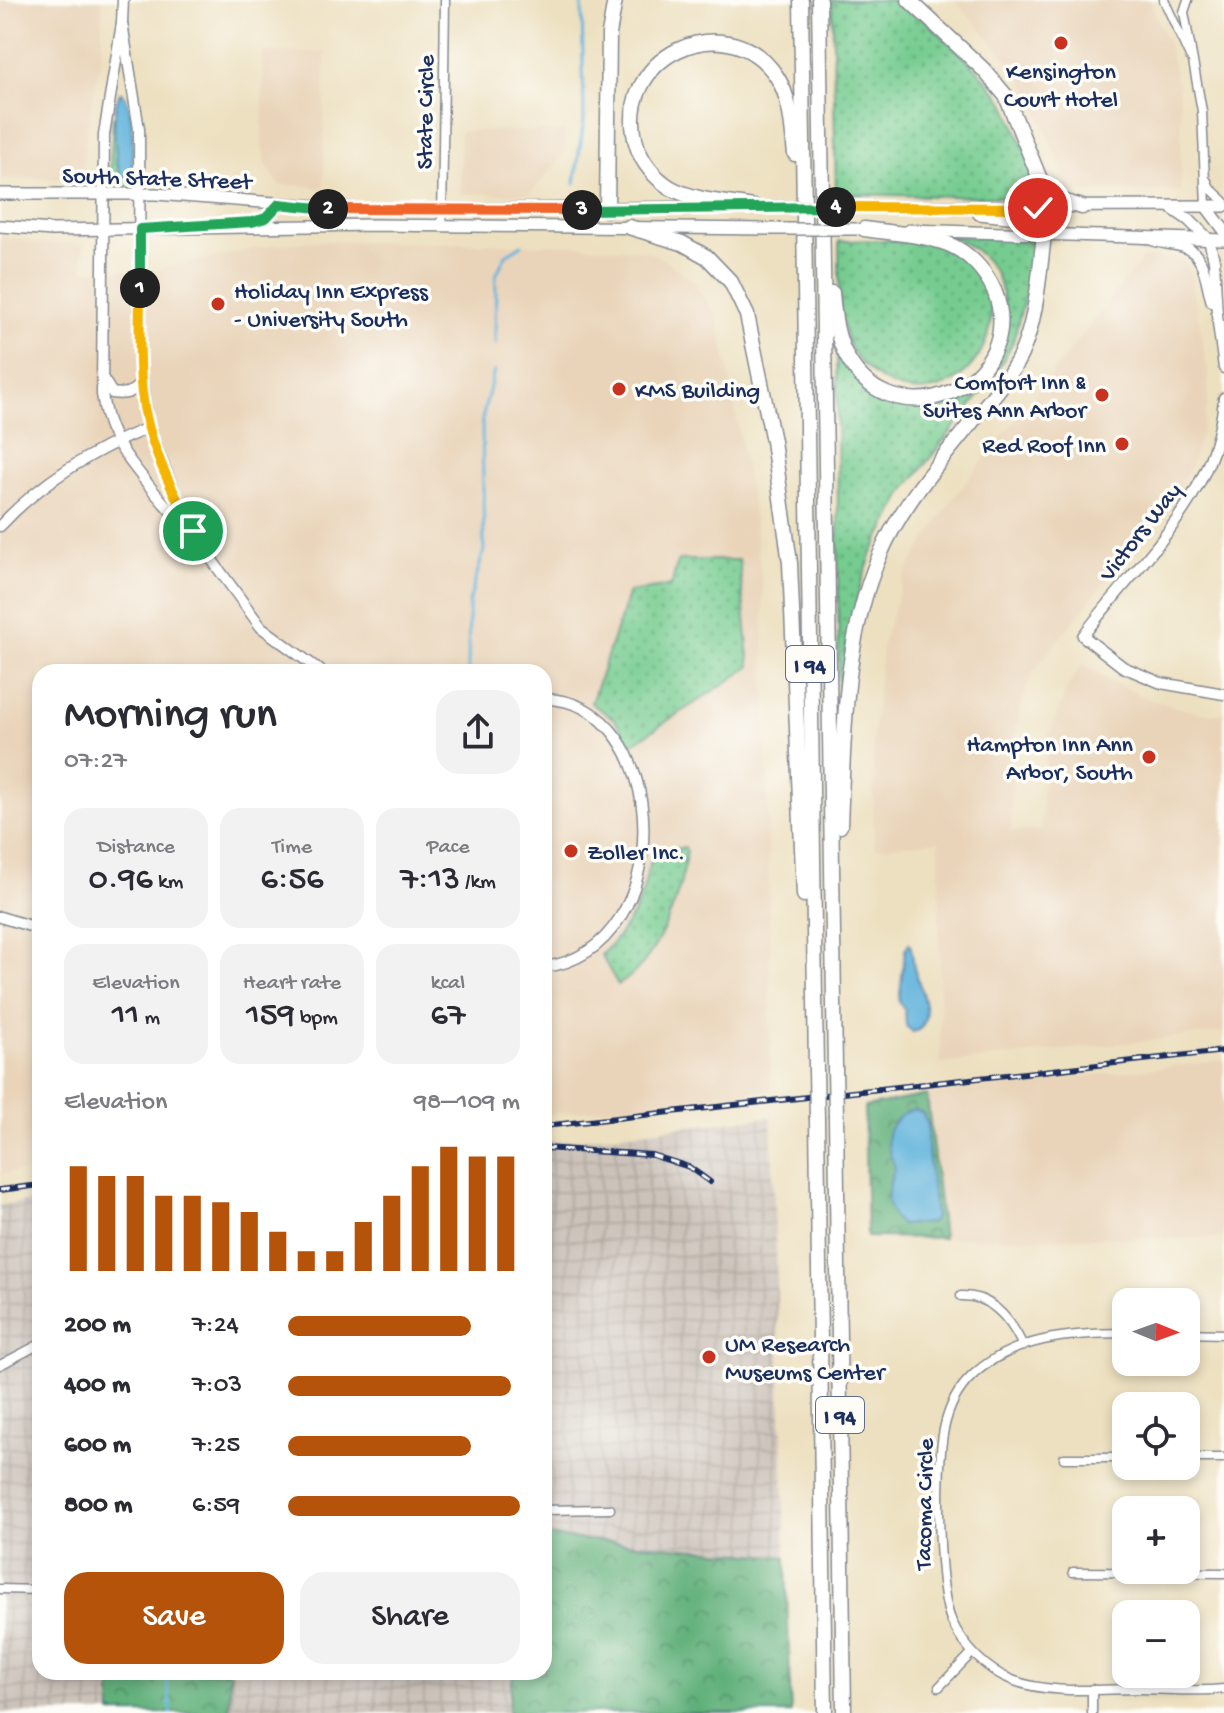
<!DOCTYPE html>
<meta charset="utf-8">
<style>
:root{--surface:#fff;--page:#f2f2f3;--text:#2b2b33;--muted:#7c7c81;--accent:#b45309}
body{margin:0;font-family:"Gochi Hand",sans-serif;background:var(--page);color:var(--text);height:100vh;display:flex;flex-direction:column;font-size:30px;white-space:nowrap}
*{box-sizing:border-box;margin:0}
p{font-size:26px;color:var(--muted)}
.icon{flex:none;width:44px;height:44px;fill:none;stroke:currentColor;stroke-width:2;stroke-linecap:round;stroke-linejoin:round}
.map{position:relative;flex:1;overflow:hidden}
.sheet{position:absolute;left:32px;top:664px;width:520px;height:1016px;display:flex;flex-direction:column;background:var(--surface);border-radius:24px;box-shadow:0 4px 12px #0003}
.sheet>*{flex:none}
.needle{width:52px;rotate:91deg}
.controls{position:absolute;left:1112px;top:1288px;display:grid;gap:16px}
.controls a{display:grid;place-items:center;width:88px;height:88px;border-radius:16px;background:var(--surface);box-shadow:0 4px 12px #0003;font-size:40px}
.pin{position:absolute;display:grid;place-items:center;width:68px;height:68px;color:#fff;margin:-34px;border:4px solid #fff;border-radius:50%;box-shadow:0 2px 8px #0007}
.km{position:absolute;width:40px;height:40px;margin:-20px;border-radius:50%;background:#222;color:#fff;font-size:22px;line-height:40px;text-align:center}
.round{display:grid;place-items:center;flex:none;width:84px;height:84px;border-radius:24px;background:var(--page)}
.overview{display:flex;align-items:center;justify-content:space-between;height:136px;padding:0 32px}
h1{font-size:44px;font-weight:600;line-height:60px}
.figures{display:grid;grid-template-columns:repeat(3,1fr);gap:12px;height:136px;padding:8px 32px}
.figures div{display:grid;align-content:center;border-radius:20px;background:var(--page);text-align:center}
.figures b{font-size:34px;font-weight:600}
.figures small{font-size:22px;font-weight:400}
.figures p{font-size:22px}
.chart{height:224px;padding:16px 32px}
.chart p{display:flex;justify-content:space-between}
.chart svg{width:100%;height:144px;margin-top:8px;stroke:var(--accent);stroke-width:6}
.action{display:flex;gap:16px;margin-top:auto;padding:16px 32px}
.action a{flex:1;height:92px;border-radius:24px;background:var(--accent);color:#fff;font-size:32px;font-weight:600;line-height:92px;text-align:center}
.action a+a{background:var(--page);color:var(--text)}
ul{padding:0 32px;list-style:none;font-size:26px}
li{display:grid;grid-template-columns:128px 96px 1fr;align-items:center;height:60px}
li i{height:20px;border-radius:10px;background:var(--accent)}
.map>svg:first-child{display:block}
</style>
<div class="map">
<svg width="1224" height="1713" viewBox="0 0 1224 1713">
<defs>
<pattern id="industrial-grid" width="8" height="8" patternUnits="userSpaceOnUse" patternTransform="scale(2)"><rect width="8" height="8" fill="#ccc2b9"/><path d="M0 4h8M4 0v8" fill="none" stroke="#afa7a1"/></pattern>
<pattern id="grass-dots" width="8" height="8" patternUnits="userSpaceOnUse" patternTransform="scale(2)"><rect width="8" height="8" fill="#76cc90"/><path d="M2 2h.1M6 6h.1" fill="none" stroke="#60a679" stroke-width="1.8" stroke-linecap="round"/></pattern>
<pattern id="forest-crowns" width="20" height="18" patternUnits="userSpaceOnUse" patternTransform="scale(2)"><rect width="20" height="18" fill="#60b07a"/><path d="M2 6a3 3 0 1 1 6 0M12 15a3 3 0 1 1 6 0" fill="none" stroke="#4e9067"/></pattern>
</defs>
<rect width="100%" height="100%" fill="#fdfcf7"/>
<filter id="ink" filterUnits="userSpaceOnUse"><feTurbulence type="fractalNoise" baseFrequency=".0125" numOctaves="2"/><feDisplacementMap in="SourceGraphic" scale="16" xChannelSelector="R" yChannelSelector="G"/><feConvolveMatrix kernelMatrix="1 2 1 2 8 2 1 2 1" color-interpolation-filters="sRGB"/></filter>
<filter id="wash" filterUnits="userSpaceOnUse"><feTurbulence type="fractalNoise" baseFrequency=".006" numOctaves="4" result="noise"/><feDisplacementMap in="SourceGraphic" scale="32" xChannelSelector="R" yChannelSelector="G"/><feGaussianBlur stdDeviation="1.8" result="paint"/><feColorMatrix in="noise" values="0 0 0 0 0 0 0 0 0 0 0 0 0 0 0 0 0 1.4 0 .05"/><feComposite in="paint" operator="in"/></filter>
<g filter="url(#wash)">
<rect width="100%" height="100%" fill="#ede0c0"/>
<g fill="#e9d4b9">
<path d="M0 0H102V54L86 130 81 179 0 178Z"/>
<path d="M954 0H1150L1168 45 1178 86 1181 121V191L1070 192 1035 104 1015 67Z"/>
<path d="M263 52H325L324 189 307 186 279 185 267 166 262 145Z"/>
<path d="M460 131H564V155L530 194H460Z"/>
<path d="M0 235 38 243 83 244V270L150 271 272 245 313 241 574 245 646 251 666 260 693 281 716 314 722 336 752 503 763 590 768 797 771 1090 544 1115V672H40V1170L0 1174Z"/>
<path d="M1143 258 1179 259 1184 261 1190 273 1208 372V399L1204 423 1192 463 1180 488 1033 672 1023 698 1013 742 1011 831 1042 830V800L1048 738 1068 686 1083 663 1111 682 1154 701 1199 713 1224 714V1032L940 1064 939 841 874 848 873 734 883 642 905 574 950 502Z"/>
<path d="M1224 1060V1238H943L927 1095Z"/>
</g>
<path fill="url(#industrial-grid)" d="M771 1117 791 1713H0V1205L40 1200V1672H544V1143Z"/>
<g fill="url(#grass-dots)" stroke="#487e77" stroke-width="2">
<path d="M832 0H904L979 71 1006 104 1044 198 836 194Z"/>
<path d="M113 116C120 136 111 159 122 177L132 176 130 191 109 188Z"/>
<path d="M948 236 1033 240 1034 247 1027 288 1013 342 994 377 905 490 872 553 861 584 846 647 839 731 837 346C848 358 874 393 887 399 904 408 923 406 940 401 957 395 976 388 986 372 1009 334 1014 280 975 250 968 244 956 240 948 236Z"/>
<path d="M839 241C871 241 926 235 954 252 967 259 975 271 982 284 984 289 988 295 990 300 993 309 991 321 989 330 978 379 927 408 882 380 869 372 854 358 849 344 836 313 840 274 839 241Z"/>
<path d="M678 560H739L750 667 632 744 614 719 591 703 629 592 671 586Z"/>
<path d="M658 849 685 848 687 851C681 895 658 962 618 985L601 955C617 940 630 922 639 902 645 889 649 856 658 849Z"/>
</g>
<g fill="url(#forest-crowns)" stroke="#3e706c" stroke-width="2">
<path d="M927 1095 943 1238 867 1237 864 1107Z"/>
<path d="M544 1536 786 1557 791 1713H508L513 1672H544Z"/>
<path d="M111 1672H230L229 1713H111Z"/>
</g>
<g fill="#5fb2db" stroke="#3d709c" stroke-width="2">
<path d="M121 92C137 104 132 156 132 176L122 177C114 164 111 103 121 92Z"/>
<path d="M909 943C914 951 912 959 914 968 919 985 938 1025 913 1032L906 1026 905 1011 899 1002 905 950Z"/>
<path d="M912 1110 922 1112 928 1125 927 1141 935 1218 931 1223 901 1225C883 1210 886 1188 895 1169 894 1161 890 1157 889 1150 883 1131 895 1116 912 1110Z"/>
</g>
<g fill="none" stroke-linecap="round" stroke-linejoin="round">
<g stroke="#5fb2db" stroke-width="3">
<path d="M575 183 584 119 582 0"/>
<path d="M495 344 496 275 506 255 522 245"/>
<path d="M468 672 469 602 484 550 482 419 494 371"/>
<path d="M166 1672 171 1713"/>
</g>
</g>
</g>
<g filter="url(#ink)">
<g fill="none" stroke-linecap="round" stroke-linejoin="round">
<g stroke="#84888f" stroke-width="11">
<g id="minor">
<path d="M1164 0 1190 57"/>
<path d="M1188 0 1184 12 1202 111 1206 206"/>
<path d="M1207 181 1210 188 1224 201"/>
<path d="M442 225 445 0"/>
<path d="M961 1296C992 1295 1011 1320 1023 1346"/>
<path d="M1126 1333C1073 1333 1012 1337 972 1376 957 1390 948 1410 944 1429 936 1466 937 1589 952 1622 964 1647 986 1670 1012 1680 1050 1695 1098 1689 1139 1689 1167 1689 1196 1692 1224 1689"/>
<path d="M1186 1333 1224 1334"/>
<path d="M0 1365 40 1344"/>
<path d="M1064 1458H1126"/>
<path d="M1186 1458H1224"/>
<path d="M544 1510 610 1509"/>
<path d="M1073 1572 1224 1573"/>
<path d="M0 1589 40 1590"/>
<path d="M939 1687 972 1653"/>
<path d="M1092 1689V1713"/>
</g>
</g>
<g stroke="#84888f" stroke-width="13">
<g id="tertiary">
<path d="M123 0 122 23 104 135 102 394C104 409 107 423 114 436 124 457 170 513 188 528"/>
<path d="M122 23 139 129 140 369 148 428 179 503 209 556 261 627 322 672"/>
<path d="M1147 238C1159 244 1171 243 1184 247 1206 254 1206 284 1212 302"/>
<path d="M1209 240 1214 260 1217 315 1224 368"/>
<path d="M103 379 112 393C126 395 132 393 141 383"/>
<path d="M1224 398C1217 499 1140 559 1083 636L1123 667 1161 683 1224 694"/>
<path d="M0 526C42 481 91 451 148 428"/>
<path d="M544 699C672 699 681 950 544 967"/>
<path d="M0 917 40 929"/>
</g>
</g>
<g stroke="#84888f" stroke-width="14">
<g id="secondary">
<path d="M0 194H156L370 210 725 207"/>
<path d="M1206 206 1224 230"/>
<path d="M857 207 1224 206"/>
<path d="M1170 207 1189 220 1209 240"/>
<path d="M979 214 1027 219 1044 235"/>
<path d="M252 222 266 218 279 204"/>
<path d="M0 226 52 230 374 225 770 229"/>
<path d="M909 230 1224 240"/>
</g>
</g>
<g stroke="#84888f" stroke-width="17">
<g id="motorway">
<path d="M801 0 816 1070"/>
<path d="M819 0 835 1068"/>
<path d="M909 0 984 70 1006 96 1046 194 1052 198 1082 207"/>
<path d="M754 207C727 202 695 201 671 188 656 179 642 163 637 146 610 58 727 1 777 77 791 99 792 128 795 154"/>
<path d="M607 210 609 34 615 0"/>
<path d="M629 227 682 243 707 257 731 282 747 315 773 441 790 563 804 895"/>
<path d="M832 293C834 315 836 337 847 357 896 446 1031 381 994 290 985 270 968 252 948 244 922 234 891 233 864 229"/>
<path d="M840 826C844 735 843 642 879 557 901 504 940 462 975 418 992 398 1010 377 1021 354 1037 318 1039 274 1044 235"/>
<path d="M836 1117 844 1713"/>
<path d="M817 1119 825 1713"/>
</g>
</g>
<use href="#minor" stroke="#fff" stroke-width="8"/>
<use href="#tertiary" stroke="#fff" stroke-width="10"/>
<use href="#secondary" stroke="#fff" stroke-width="11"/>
<use href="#motorway" stroke="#fff" stroke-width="14"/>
<g stroke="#1b2f5e" stroke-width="6">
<g id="rail">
<path d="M544 1126 1224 1051"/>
<path d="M544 1148 652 1155 689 1167 710 1182"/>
<path d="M0 1190 40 1185"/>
</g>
</g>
<use href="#rail" stroke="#fdfcf7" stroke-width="3" stroke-dasharray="9" stroke-linecap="butt"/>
<g stroke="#84888f" stroke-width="14" stroke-linecap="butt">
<g id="secondary-bridge">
<path d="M770 207H857"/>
<path d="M770 229H857"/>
</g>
</g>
<g stroke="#84888f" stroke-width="17" stroke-linecap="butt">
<g id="motorway-bridge">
<path d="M835 1068 836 1117"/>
<path d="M816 1070 817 1119"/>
</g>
</g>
<use href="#secondary-bridge" stroke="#fff" stroke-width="11"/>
<use href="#motorway-bridge" stroke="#fff" stroke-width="14"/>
</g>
</g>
<g fill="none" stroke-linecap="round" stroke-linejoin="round" filter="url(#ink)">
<g stroke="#fff" stroke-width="16">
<path id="split-1" d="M140 288C140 323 138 358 142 393 147 442 171 488 193 531"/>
</g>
<g stroke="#fff" stroke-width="16">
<path id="split-2" d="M140 288V229L252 222 266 218 279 204 328 209"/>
</g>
<g stroke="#fff" stroke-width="16">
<path id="split-3" d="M328 209 582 210"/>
</g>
<g stroke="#fff" stroke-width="16">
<path id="split-4" d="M582 210 836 207"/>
</g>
<g stroke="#fff" stroke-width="16">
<path id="split-5" d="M836 207 1038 208"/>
</g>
<use href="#split-1" stroke="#f5b400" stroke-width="10"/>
<use href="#split-2" stroke="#22a559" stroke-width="10"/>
<use href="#split-3" stroke="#f0652b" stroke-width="10"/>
<use href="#split-4" stroke="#22a559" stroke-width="10"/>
<use href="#split-5" stroke="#f5b400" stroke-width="10"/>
</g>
<g fill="#c8321e" stroke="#fdfcf7" stroke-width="3">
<circle cx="1061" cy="43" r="8"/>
<circle cx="218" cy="304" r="8"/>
<circle cx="619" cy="389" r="8"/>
<circle cx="1102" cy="395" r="8"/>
<circle cx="1122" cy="444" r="8"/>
<circle cx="1149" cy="757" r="8"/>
<circle cx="571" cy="851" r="8"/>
<circle cx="709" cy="1357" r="8"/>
</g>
<g text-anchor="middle" stroke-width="7" stroke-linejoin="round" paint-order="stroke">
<g fill="#fdfcf7" stroke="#5f6c8c" stroke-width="2">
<rect x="786" y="646" width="48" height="36" rx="6"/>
<rect x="816" y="1397" width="48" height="36" rx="6"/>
</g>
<g font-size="22" font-weight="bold" fill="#1b2f5e">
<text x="810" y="672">I 94</text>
<text x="840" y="1423">I 94</text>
</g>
<g font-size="24" fill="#1b2f5e" stroke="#fdfcf7" text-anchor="start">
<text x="1061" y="78" text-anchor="middle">Kensington<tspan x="1061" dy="28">Court Hotel</tspan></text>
<text x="234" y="298">Holiday Inn Express<tspan x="234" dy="28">- University South</tspan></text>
<text x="1086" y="389" text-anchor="end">Comfort Inn &amp;<tspan x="1086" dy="28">Suites Ann Arbor</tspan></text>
<text x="635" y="397">KMS Building</text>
<text x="1106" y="452" text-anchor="end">Red Roof Inn</text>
<text x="1133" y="751" text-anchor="end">Hampton Inn Ann<tspan x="1133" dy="28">Arbor, South</tspan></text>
<text x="587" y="859">Zoller Inc.</text>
<text x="725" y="1351">UM Research<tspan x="725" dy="28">Museums Center</tspan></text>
</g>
<g font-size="24" fill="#1b2f5e" stroke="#fdfcf7">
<text transform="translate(424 112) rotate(-89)" y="8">State Circle</text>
<text transform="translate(157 177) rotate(2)" y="8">South State Street</text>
<text transform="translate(1139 531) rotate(-52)" y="8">Victors Way</text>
<text transform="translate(923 1504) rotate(-89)" y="8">Tacoma Circle</text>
</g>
</g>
</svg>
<div class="controls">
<a><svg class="needle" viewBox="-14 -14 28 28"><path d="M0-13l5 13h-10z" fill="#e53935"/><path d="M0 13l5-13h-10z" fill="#7c7c81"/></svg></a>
<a><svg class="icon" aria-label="locate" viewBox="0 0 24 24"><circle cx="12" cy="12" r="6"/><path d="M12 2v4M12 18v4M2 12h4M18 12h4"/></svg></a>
<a>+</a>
<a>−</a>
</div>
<div class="pin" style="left:193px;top:531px;background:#1e9e55"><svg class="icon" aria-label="arrive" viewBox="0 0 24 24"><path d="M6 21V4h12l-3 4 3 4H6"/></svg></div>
<div class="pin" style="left:1038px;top:208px;background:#d93025"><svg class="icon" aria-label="check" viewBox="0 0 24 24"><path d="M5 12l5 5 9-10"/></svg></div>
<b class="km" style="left:140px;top:288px">1</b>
<b class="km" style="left:328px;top:209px">2</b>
<b class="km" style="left:582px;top:210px">3</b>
<b class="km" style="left:836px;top:207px">4</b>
<section class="sheet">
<div class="overview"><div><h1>Morning run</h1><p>07:27</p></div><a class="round"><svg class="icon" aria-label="share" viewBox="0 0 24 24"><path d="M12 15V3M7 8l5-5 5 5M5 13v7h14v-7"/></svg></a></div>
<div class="figures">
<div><p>Distance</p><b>0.96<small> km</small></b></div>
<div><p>Time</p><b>6:56</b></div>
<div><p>Pace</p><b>7:13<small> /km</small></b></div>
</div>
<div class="figures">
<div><p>Elevation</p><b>11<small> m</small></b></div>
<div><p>Heart rate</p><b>159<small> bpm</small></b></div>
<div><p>kcal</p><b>67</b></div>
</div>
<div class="chart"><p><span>Elevation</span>98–109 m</p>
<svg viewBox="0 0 160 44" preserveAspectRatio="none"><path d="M5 44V12M15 44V15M25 44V15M35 44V21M45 44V21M55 44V23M65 44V26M75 44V32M85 44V38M95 44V38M105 44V29M115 44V21M125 44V12M135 44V6M145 44V9M155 44V9"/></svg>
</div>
<ul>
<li><b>200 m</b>7:24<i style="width:79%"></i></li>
<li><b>400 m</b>7:03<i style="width:96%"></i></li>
<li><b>600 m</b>7:25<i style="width:79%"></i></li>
<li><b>800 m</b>6:59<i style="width:100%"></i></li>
</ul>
<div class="action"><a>Save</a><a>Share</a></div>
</section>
</div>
